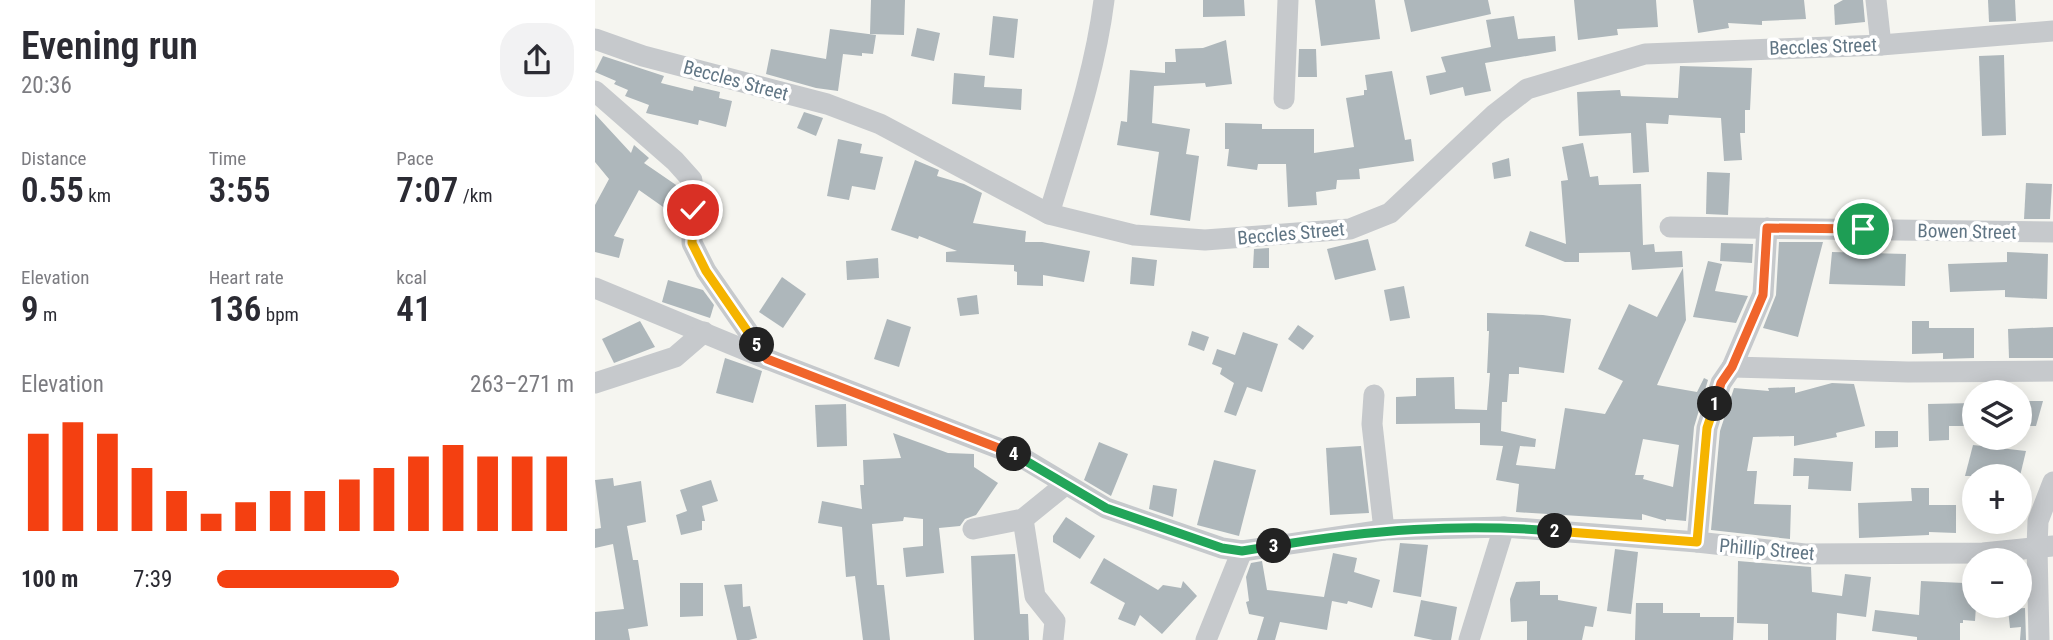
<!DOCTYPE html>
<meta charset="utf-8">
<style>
:root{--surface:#fff;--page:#f2f2f3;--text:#2b2b33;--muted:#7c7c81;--accent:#f44011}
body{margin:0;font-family:"Roboto Condensed",sans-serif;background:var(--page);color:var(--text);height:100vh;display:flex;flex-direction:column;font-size:26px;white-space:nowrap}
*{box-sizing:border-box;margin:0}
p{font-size:23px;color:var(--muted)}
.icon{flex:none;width:38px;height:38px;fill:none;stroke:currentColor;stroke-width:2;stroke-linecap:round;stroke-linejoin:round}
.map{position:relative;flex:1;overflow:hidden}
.panel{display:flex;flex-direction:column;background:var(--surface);width:595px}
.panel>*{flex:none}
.tools{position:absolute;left:1367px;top:380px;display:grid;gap:14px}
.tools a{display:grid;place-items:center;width:70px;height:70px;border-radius:50%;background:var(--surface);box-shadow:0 4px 18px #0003;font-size:35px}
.pin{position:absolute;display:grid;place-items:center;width:60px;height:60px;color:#fff;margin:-30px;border:4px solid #fff;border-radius:50%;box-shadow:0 2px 7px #0007}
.km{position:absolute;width:35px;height:35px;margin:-18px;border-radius:50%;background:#222;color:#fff;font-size:19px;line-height:35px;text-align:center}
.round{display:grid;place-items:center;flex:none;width:74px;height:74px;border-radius:28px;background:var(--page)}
.headline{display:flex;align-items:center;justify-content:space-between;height:119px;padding:0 21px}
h1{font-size:38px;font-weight:600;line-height:52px}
.stats{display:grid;grid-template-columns:repeat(3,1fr);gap:10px;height:119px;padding:7px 21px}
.stats div{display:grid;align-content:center}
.stats b{font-size:35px;font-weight:600}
.stats small{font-size:19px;font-weight:400}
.stats p{font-size:19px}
.chart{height:196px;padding:14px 21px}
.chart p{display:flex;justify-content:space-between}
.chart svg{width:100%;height:126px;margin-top:7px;stroke:var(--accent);stroke-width:6}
ul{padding:0 21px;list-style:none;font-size:23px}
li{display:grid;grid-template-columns:112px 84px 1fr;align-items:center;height:52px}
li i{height:18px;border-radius:9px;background:var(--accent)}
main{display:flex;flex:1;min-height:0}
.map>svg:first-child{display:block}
</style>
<main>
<section class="panel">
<div class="headline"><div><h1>Evening run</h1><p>20:36</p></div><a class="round"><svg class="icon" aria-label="share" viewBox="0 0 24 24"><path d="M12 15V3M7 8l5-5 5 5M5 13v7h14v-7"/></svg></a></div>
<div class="stats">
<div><p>Distance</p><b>0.55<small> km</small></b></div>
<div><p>Time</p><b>3:55</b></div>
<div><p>Pace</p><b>7:07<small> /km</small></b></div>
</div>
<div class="stats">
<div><p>Elevation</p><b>9<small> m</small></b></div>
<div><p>Heart rate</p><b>136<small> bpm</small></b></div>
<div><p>kcal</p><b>41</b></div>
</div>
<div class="chart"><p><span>Elevation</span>263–271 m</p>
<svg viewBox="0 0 160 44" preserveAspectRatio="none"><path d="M5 44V10M15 44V6M25 44V10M35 44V22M45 44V30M55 44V38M65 44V34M75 44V30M85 44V30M95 44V26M105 44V22M115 44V18M125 44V14M135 44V18M145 44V18M155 44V18"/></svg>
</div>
<ul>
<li><b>100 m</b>7:39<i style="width:51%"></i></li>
</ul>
</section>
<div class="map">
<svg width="1458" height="640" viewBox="0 0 1458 640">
<rect width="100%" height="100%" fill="#f5f5f0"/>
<g fill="#aeb7bb" fill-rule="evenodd">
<path d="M276 0H310L309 35 275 34Z"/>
<path d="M608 0H649L650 16 608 17Z"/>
<path d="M720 0H780L785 39 726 46Z"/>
<path d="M809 0H893L896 14 816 32Z"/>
<path d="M979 0H1061L1063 27 1022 29 1023 35 983 40Z"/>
<path d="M1098 0H1209L1211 19 1167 21V25L1133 23 1134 28 1103 33Z"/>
<path d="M1248 0H1268L1270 22 1240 25 1239 5Z"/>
<path d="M1393 0H1420L1421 21 1394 22Z"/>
<path d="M398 16 423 19 419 58 394 55Z"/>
<path d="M919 16 923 39 960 36 961 51 890 63 896 91 870 96 868 87 835 95 831 76 851 72 846 57 896 47 891 20Z"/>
<path d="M322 28 345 33 339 61 316 56Z"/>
<path d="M235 29 281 35 278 54 267 53V56L248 54 243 91 221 88 171 74 176 49 231 59Z"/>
<path d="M631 40 637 84 611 87 610 83 559 86 557 123 595 129 591 154 604 156 595 221 555 215 564 152 522 145 526 121 532 122 535 70 570 73V62H581L580 49 608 48Z"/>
<path d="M704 49H721L722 77H703Z"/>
<path d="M1409 55 1411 135 1387 136 1384 56Z"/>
<path d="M8 56 69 76 66 83 98 91 99 86 125 92 124 98 137 101 131 127 104 120 103 125 51 113 54 105 30 96 33 90 19 84 21 81 0 72Z"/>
<path d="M1085 66 1157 68 1155 110H1150V133H1145L1147 160 1129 161 1126 118 1074 115 1073 124 1051 123 1054 172 1038 173 1036 133 984 136 982 92 1025 90 1026 96 1083 98Z"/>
<path d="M797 71 810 140 816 139 819 161 764 169 765 179 742 180 741 189 721 192 722 205 693 207 691 164H663L662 170 632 166 634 149H630V123L667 124V129H719V153L759 147 751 98 769 95V90H772L770 75Z"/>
<path d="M359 73 390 76 389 87 427 89 426 110 357 104Z"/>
<path d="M209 112 228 118 221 136 202 128Z"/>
<path d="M0 114 36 153 39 145 54 158 49 163 84 187V191L71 209 44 190 19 236 29 239 24 258 0 252V205L14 179 0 162Z"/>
<path d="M243 139 267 144 265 153 288 157 280 190 257 186 254 200 232 196Z"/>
<path d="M988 143 995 177 1003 176 1004 185 1046 184 1048 245 1059 244 1060 252 1087 251 1088 267 1037 270 1035 252 984 253V262H970L930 246 935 231 971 244 966 181 973 180 967 147Z"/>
<path d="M914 158 916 176 899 179 897 163Z"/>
<path d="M320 160 344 170 342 176 369 184 387 193 378 223 431 231 430 242H447L495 251 489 282 448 275V286L422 285V272L419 271V265L351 262V252L362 251 324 236 323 239 296 230Z"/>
<path d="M1112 172 1135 173 1133 215 1111 214Z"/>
<path d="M1431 183 1457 184 1455 219H1429Z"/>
<path d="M773 239 781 270 740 280 732 249Z"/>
<path d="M1184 242H1228L1203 337 1168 328 1181 295Z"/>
<path d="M1126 243 1158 244 1157 263 1125 261Z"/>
<path d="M674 248V268H658L659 249Z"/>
<path d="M1237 252 1311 254 1310 286 1234 284Z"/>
<path d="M1412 252 1453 254 1452 299 1410 297V290L1355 292 1353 264 1412 262Z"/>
<path d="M537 257 562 260 559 286 535 284Z"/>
<path d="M283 258 284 278 252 280 251 261Z"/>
<path d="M1113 261 1127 264 1120 291 1153 296 1141 323 1098 317Z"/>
<path d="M1088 268 1091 320 1062 385 1102 392 1109 378 1113 380 1099 427 1091 521 1071 519V521L1047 514V520L921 512 924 484 901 480 908 446 885 445V423L801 424V397L821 396V378L859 377 860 409 892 410 895 373H892L894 331H892V313L948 315 976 319 969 373 924 367V374H914L912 402H907L906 431 941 439 940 447 925 446 921 465 960 469 970 408 1010 414 1028 381 1003 369 1034 304 1062 317ZM1048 439 1084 445 1078 487 1048 479 1049 475H1040Z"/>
<path d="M187 277 211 294 188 328 164 312Z"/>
<path d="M73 280 108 290 119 305 115 318 67 302Z"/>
<path d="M809 286 815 318 795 321 789 290Z"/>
<path d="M382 295 384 314 365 316 362 298Z"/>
<path d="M292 319 316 327 304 367 279 359Z"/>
<path d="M45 321 60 347 19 363 7 339Z"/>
<path d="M1317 321H1334V328H1379V358L1348 359V353L1317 354Z"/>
<path d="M703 325 719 336 708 350 693 339Z"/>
<path d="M1458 327V358H1414L1413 329Z"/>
<path d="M597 331 614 337 609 351 593 345Z"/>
<path d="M648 332 683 344 667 392 652 387 641 416 629 412 639 383 625 374 627 368 617 364 622 349 640 355Z"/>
<path d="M130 358 167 371 158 403 121 393Z"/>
<path d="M1237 383 1259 384 1270 426 1241 433 1242 437 1199 446V436L1158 437 1152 471H1162L1159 504 1196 505 1195 539 1116 530 1125 431 1139 388 1174 391 1173 388 1200 387V393Z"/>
<path d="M1424 401H1448L1441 426H1424Z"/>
<path d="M1379 403V426H1354V440L1334 441 1333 404Z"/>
<path d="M251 404 252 446 222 447 220 405Z"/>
<path d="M1280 431H1303V447L1280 448Z"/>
<path d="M298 433 353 453 379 454V467L403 483 381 515 370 519 365 526 344 528 349 573 311 577 308 548 328 546V519L309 517 308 521 277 524 282 585H289L295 640H268L260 576 251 577 247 527 223 523 227 501 267 509 265 485H269L268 460 306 458Z"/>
<path d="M504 442 533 454 516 496 489 480Z"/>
<path d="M1378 445 1431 451 1425 476H1370Z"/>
<path d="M766 446 774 513 735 515 731 448Z"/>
<path d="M1199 458 1258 462 1256 491 1213 489 1214 476H1198Z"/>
<path d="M619 460 661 470 644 536 602 525Z"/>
<path d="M18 478 19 486 46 481 51 522 32 526 38 560H43L53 626 33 629 35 640H0V612L29 609 18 544 0 548V529L6 528 0 480Z"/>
<path d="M116 480 123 501 107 506 110 521H107V530L86 535 81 515 92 511 85 490Z"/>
<path d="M558 485 582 489 578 517 554 509Z"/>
<path d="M1316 488H1334V505H1361V533L1334 532V535L1264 538 1263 503 1317 501Z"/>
<path d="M471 517 500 536 485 559 458 542V536Z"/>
<path d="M805 543 833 545 826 597 798 592Z"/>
<path d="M1020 549 1043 552 1036 614 1012 611Z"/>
<path d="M738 553 762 558 759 572 785 580 777 608 753 601 752 604 737 601 732 630 685 622 680 640H662L669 617 654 614 651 602 654 601 651 577 656 563 667 561 672 590 729 597Z"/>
<path d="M420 554 425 614H433L434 640H379L376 556Z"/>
<path d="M509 558 563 590 568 585 586 588 588 581 602 596 567 634 545 615 540 626 523 619 530 603 495 583Z"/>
<path d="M1143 561 1216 567 1217 592 1247 596 1250 574 1276 577 1271 617 1242 613 1241 640H1173V624L1142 623Z"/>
<path d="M945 581V595H963V600L1002 607 998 627 990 626 987 640H932V621L916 622 915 599 921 582Z"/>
<path d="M1326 581 1369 583V595L1379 596V606H1381L1380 621 1368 620V623H1365V640H1322V637L1277 631 1280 610 1324 615Z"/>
<path d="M85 583H108V616L85 617Z"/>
<path d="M147 584 148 607 155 606 162 638 154 640H142L129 585Z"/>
<path d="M826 600 862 607 856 640H838L819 636Z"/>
<path d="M1041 603H1068V613H1105V617H1139L1138 640H1040Z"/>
<path d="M1430 608 1431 640H1425L1426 627 1415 628 1413 609Z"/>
</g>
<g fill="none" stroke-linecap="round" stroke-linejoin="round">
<g stroke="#c6c9cc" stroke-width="21">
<path d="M1281 0 1286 45"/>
<path d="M0 39 48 56 232 104 285 124 454 214 539 235 610 240 755 229 795 213 900 114 932 89 1050 54 1286 45 1458 31"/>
<path d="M0 91 80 161 97 180V243L111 271 172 359"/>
<path d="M689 99 693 0"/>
<path d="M454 214C475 144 500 73 509 0"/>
<path d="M1075 227 1458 232"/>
<path d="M0 288 172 359 426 457 511 508 627 548 647 551 789 530 909 527 1102 542 1210 554 1388 553 1458 546"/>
<path d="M1137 367 1313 372 1458 371"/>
<path d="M0 383 80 357 109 332"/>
<path d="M779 395 777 424 789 530"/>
<path d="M428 519 440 596 460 621 458 640"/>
<path d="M378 529 428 519 470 485"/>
<path d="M1102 542 1112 428 1126 383 1137 367 1168 294 1172 228"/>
<path d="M611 640 647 551"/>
<path d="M874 640 909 527"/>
<path d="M1444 640 1442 547 1443 521 1458 482"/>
</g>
</g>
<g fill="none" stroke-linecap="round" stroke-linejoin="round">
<g stroke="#fff" stroke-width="14">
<path id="split-1" d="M1120 404 1126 383 1137 367 1168 295 1172 228 1268 229"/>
</g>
<g stroke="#fff" stroke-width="14">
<path id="split-2" d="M960 531 1102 542 1112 428 1120 404"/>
</g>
<g stroke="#fff" stroke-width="14">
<path id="split-3" d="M679 546C775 530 863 523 960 531"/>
</g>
<g stroke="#fff" stroke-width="14">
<path id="split-4" d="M419 454 511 508 627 548 647 551 679 546"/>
</g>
<g stroke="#fff" stroke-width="14">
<path id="split-5" d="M162 345 172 359 419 454"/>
</g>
<g stroke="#fff" stroke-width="14">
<path id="split-6" d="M98 210 97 243 111 271 162 345"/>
</g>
<use href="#split-1" stroke="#f0652b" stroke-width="9"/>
<use href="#split-2" stroke="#f5b400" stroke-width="9"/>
<use href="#split-3" stroke="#22a559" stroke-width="9"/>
<use href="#split-4" stroke="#22a559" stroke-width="9"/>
<use href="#split-5" stroke="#f0652b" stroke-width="9"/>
<use href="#split-6" stroke="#f5b400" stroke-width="9"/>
</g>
<g text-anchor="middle" stroke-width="7" stroke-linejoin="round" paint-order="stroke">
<g font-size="19" fill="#607584" stroke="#fff">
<text transform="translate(1228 46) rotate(-2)" y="7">Beccles Street</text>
<text transform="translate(141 80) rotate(15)" y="7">Beccles Street</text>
<text transform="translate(1372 231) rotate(1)" y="7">Bowen Street</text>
<text transform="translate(696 233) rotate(-5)" y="7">Beccles Street</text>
<text transform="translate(1172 549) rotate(5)" y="7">Phillip Street</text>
</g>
</g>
</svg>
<div class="tools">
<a><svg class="icon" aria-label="layers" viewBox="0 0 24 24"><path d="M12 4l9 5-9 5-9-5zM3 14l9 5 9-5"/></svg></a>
<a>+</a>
<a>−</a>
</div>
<div class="pin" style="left:1268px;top:229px;background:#1e9e55"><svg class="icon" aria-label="arrive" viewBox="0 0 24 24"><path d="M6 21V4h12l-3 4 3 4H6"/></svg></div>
<div class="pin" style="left:98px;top:210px;background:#d93025"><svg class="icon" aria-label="check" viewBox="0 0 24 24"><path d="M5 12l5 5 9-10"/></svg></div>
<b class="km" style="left:1120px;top:404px">1</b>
<b class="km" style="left:960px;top:531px">2</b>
<b class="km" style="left:679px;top:546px">3</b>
<b class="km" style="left:419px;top:454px">4</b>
<b class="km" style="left:162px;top:345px">5</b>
</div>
</main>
